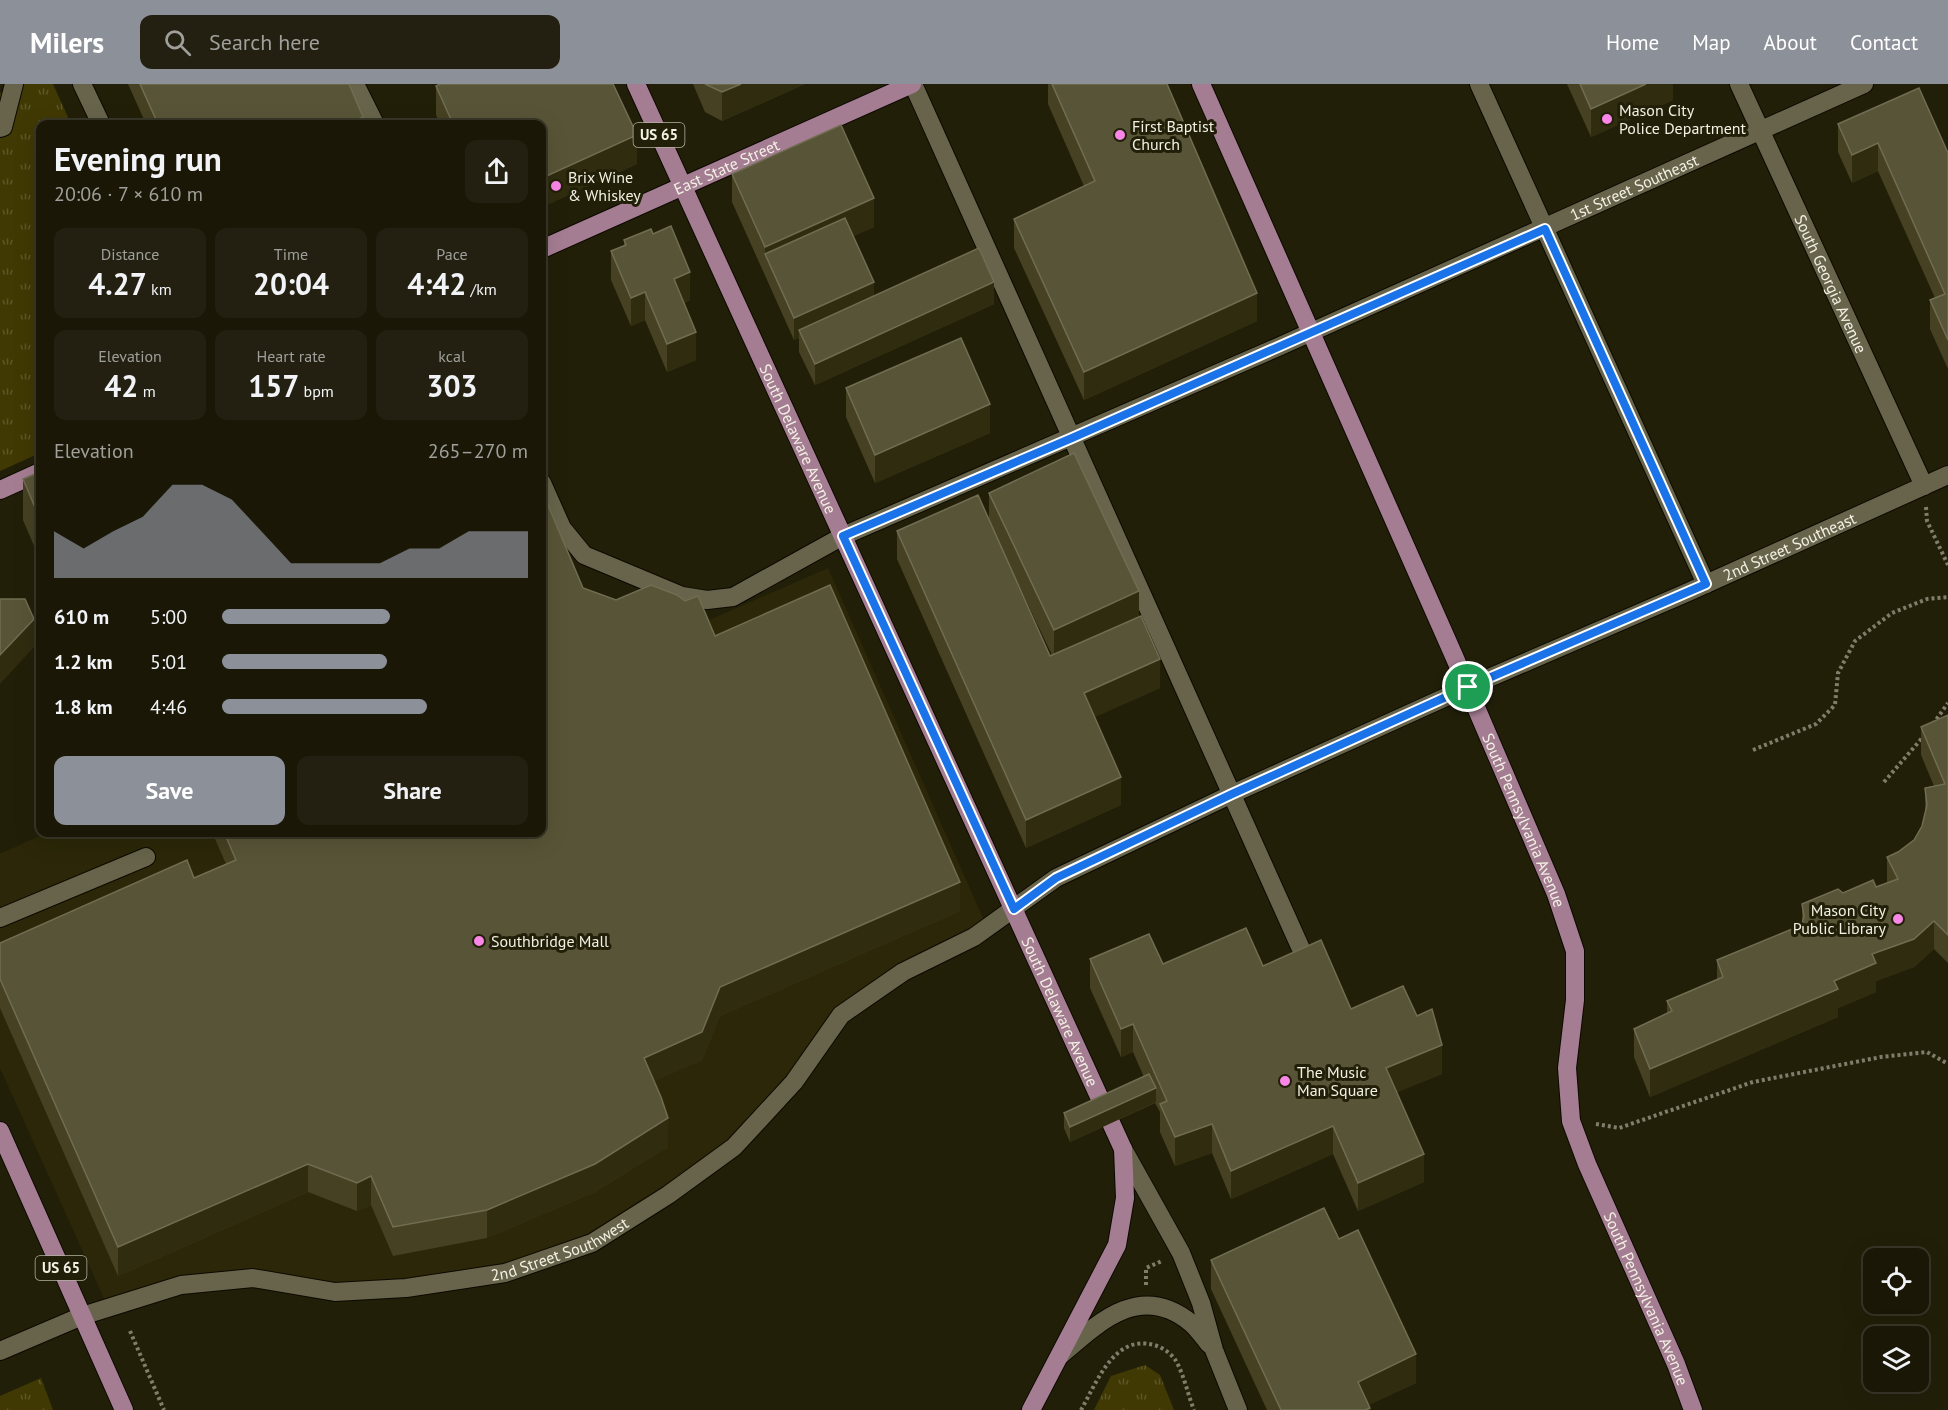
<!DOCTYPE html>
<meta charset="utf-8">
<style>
:root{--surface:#1a1707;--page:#232011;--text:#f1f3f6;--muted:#9f9f9b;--line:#383628;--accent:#8c9099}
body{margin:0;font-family:"PT Sans",sans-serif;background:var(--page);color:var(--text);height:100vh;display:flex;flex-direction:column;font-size:22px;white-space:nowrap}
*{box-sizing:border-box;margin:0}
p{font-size:20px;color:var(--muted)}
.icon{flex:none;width:33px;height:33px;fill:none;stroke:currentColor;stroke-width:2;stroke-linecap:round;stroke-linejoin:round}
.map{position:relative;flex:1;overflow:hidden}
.sheet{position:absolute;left:36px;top:36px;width:510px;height:717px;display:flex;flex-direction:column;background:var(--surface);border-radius:12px;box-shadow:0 6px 24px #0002,0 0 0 2px var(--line)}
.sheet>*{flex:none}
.controls{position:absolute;left:1863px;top:1164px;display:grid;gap:12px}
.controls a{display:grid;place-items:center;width:66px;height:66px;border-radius:12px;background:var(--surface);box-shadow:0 6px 24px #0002,0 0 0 2px var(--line);font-size:30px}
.pin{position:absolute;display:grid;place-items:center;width:51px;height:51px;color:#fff;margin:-26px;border:3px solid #fff;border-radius:50%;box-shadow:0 2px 6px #0007}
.round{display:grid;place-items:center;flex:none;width:63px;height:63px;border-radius:12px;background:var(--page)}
.summary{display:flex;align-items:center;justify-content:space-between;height:102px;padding:0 18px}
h1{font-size:33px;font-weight:700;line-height:45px}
.figures{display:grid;grid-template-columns:repeat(3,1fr);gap:9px;height:102px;padding:6px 18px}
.figures div{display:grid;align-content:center;border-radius:12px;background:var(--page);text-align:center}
.figures b{font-size:30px;font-weight:700}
.figures small{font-size:16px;font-weight:400}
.figures p{font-size:16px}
.chart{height:168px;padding:12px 18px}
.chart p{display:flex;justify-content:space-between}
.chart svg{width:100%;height:108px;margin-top:6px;fill:var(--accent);opacity:.7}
.button{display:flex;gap:12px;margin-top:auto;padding:12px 18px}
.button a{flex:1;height:69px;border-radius:12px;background:var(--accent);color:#fff;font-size:24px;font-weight:700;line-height:69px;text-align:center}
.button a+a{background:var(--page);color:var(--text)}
ul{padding:0 18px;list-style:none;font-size:20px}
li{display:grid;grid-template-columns:96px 72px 1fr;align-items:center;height:45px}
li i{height:15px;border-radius:8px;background:var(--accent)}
header{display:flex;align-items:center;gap:36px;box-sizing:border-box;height:84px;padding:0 30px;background:var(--accent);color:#fff}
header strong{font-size:28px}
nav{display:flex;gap:33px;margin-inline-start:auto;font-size:21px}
.search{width:420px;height:54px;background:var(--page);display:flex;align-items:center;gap:15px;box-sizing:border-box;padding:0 21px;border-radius:12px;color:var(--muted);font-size:22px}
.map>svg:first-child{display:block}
</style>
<header>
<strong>Milers</strong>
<div class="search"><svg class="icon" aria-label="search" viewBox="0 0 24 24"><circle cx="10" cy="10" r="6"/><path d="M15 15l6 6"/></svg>Search here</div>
<nav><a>Home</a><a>Map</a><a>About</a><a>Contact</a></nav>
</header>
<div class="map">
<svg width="1948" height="1326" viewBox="0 0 1948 1326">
<defs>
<pattern id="park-tufts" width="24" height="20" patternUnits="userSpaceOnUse" patternTransform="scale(1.5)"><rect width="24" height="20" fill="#403904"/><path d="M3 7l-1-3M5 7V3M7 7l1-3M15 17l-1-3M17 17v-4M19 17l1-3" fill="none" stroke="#5c5628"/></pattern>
</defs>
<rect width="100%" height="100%" fill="#221f09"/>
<path fill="#2b2708" d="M828 484 983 834 974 853 841 931 734 1063 592 1159 505 1189 335 1208 252 1192 107 1221 0 984V770L48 748H542L698 541Z"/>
<g fill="url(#park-tufts)">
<path d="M20 0H53L71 40H40V369L0 387V9Z"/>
<path d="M1145 1281 1160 1291 1174 1326H1094L1111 1292Z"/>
<path d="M41 1294 53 1326H0V1312Z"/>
</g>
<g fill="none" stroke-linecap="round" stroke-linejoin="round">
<g stroke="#0c0900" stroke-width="20">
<g id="minor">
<path d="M82 0 101 40"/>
<path d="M355 0 375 40"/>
<path d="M913 0 1306 876"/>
<path d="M1479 0 1706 500"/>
<path id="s1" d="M1739 0 1924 402"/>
<path d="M0 44 3 43 14 0"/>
<path id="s2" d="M542 399 562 444 584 471 682 512 707 516 733 513 843 452 1278 263 1864 0"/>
<path d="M0 834 146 773"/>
<path d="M1123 1065 1181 1169 1201 1219 1214 1266 1238 1326"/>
<path id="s3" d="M0 1267 82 1232 181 1201 253 1194 335 1208 406 1204 505 1189 592 1159 668 1111 734 1063 794 998 841 931 903 888 974 853 1056 794 1232 710 1468 603 1686 509 1948 391"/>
<path d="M1061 1271C1100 1237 1141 1198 1191 1239 1198 1245 1204 1254 1209 1260"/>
</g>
</g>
<g stroke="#0c0900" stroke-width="20">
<g id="major">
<path id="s4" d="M636 0 1123 1065 1125 1114 1117 1161 1031 1326"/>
<path id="s5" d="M1201 0 1454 572 1556 810 1575 867V916L1567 984 1571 1037 1587 1080 1676 1280 1693 1326"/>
<path id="s6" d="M542 165 912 0"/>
<path d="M0 406 40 388"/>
<path d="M0 1047 124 1326"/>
</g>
</g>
<g stroke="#807e6b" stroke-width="4" stroke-dasharray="3 3" stroke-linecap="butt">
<path d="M1926 423 1927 437 1948 481"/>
<path d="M1933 640 1948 619"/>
<path d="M1753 666 1816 640 1835 621 1838 589 1855 557 1892 529 1927 515 1948 513"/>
<path d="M1884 698 1923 653"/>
<path d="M1596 1040 1619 1044 1753 998 1881 973 1927 968 1948 980"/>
<path d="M1146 1201V1184L1162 1177"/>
<path d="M130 1247 164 1326"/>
<path d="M1081 1326C1097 1298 1114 1250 1154 1261 1162 1263 1172 1270 1176 1277 1184 1291 1188 1311 1194 1326"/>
</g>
<use href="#minor" stroke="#67644b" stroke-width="18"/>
<use href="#major" stroke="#a57d92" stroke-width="18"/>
</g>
<g fill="#464122" fill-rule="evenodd">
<path d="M128 0H349L363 40H146Z"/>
<path d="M440 0H613L637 51V80L542 123V40H440L436 31V2Z"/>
<path d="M693 0H805L722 37 705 28Z"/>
<path d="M1048 0H1167L1257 237 1084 316 1014 164V135L1084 102 1048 20Z"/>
<path d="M1567 0H1673V16L1591 53Z"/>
<path d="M1838 40 1948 69V285L1930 245V216L1935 214 1878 87 1852 99 1838 68Z"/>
<path d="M732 90 874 143 853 152 874 212 994 220 815 301 799 268V254L794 256 732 118Z"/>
<path d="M653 150 690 216 684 219 696 276 667 288 645 236 631 242 611 196V167L624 162V156Z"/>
<path d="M846 304 990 349 875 399 846 333Z"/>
<path d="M40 388V476L23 436V395Z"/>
<path d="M989 409 1139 533 1160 604 1094 633 1121 721 1026 764 897 475V447L989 435ZM1012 487 1052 571 1050 572Z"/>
<path d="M583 504 715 552 960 827 720 932 702 976 654 997 668 1063 595 1108 487 1154 393 1172 371 1121 357 1127 308 1108 118 1192 0 924V859L194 794 226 780 212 748H542Z"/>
<path d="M1948 631V879L1934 865 1914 883 1876 897V908L1838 924V933L1650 1013 1634 973V945L1667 929V917L1717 895V876L1802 841V820L1876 803 1887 799V773L1898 768 1914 756 1922 742 1925 729V704L1934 702 1921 671V643Z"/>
<path d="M1090 875 1163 880 1263 882 1351 925 1442 990 1396 1008 1424 1098 1358 1127 1333 1070 1231 1115 1212 1069 1175 1082 1160 1048V1028L1155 1019 1070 1058 1064 1044V1029L1144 993 1133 968 1121 973 1090 904Z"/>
<path d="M1339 1155 1416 1299 1368 1321 1370 1326H1267L1211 1205V1176Z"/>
</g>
<g fill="#302c10">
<path d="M741 0H805L722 37V8Z"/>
<path d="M1646 0H1673V16L1591 53V25Z"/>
<path d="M363 33V40H346Z"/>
<path d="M637 51V80L542 123V94Z"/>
<path d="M1878 59V87L1852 99V71Z"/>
<path d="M874 114V143L773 188 765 170V192V163Z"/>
<path d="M690 188V216L674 223V195Z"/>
<path d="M874 198V220L799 246V254L794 256V234Z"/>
<path d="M994 198V220L815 301V280Z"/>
<path d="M645 208V236L631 242V214Z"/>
<path d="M1257 209V237L1084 316V288Z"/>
<path d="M696 248V276L667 288V260Z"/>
<path d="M990 320V349L875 399V371Z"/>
<path d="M1139 507V535L1054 575V546Z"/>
<path d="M34 535V563L0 600V571Z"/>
<path d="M1160 575V604L1084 638V609Z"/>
<path d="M1121 693V721L1026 764V736Z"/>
<path d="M960 798V827L720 932 702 976 644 1002V974L720 903Z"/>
<path d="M1934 837V865L1914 883 1876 897V908L1838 924V933L1650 1013V985L1834 897 1872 870Z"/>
<path d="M1133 940V968L1121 973V945Z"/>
<path d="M1442 961V990L1386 1013V984Z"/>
<path d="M1156 1004V1018L1070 1058V1043Z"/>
<path d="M668 1034V1063L595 1108 487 1154V1126Z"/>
<path d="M1212 1040V1069L1175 1082V1053Z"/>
<path d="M1333 1042V1070L1231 1115V1087Z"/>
<path d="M1424 1070V1098L1358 1127V1099Z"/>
<path d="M308 1080V1108L118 1192V1163Z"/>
<path d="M371 1092V1121L357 1127V1099Z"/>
<path d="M1416 1270V1299L1358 1326V1298Z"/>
</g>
<g fill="#585437" stroke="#706d52" stroke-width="1.5">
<path d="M140 0H349L363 33 346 40H158Z"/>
<path d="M440 0H613L637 51 542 94V40H453L436 2Z"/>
<path d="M705 0H741L722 8Z"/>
<path d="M1052 0H1167L1257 209 1084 288 1014 135 1095 97Z"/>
<path d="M1580 0H1646L1591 25Z"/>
<path d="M1919 4 1948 69V256L1930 216 1945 210 1878 59 1852 71 1838 40Z"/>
<path d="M841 41 874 114 765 163 732 90Z"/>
<path d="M845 134 874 198 794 234 765 170Z"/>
<path d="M671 142 690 188 674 195 696 248 667 260 645 208 631 214 611 167 626 161 624 156 651 145 653 150Z"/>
<path d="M979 164 994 198 815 280 799 246Z"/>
<path d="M961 254 990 320 875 371 846 304Z"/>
<path d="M1074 369 1139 507 1054 546 989 409Z"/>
<path d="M40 388V435L23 395Z"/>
<path d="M542 407 583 504 616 516 651 501 677 511 685 517 698 512 715 552 830 501 960 798 720 903 702 948 644 974 661 1013 668 1034 595 1080 487 1126 393 1143 371 1092 357 1099 308 1080 118 1163 0 895V859L187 776 194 794 236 776 224 748H542Z"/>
<path d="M978 411 1050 572 1141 532 1160 575 1084 609 1121 693 1026 736 897 447Z"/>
<path d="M0 515H25L34 535 0 571Z"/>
<path d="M1948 631V851L1934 837 1914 855 1872 870 1876 879 1834 897 1838 905 1650 985 1634 945 1672 927 1667 917 1723 893 1717 876 1802 841 1804 832 1802 820 1838 805 1843 809 1873 796 1876 803 1898 795 1887 773 1898 768 1914 756 1922 742 1927 721 1925 704 1945 700 1921 643Z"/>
<path d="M1246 844 1263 882 1321 856 1351 925 1403 902 1417 932 1432 925 1442 961 1386 984 1424 1070 1358 1099 1333 1042 1231 1087 1212 1040 1175 1053 1160 1020 1167 1017 1133 940 1121 945 1090 875 1149 850 1163 880Z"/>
<path d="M1149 990 1156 1004 1070 1043 1064 1029Z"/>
<path d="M1324 1124 1339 1155 1358 1146 1416 1270 1358 1298 1370 1324 1365 1326H1281L1211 1176Z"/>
</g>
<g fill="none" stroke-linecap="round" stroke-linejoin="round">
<g stroke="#fff" stroke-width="12">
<path id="route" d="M1545 145 1706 500 1468 603 1232 710 1056 794 1014 825 843 452 1072 354Z"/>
</g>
<use href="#route" stroke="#1a73e8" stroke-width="8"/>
</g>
<g fill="#fa87e7" stroke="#221f09" stroke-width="2">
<circle cx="1607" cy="35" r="6"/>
<circle cx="1120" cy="51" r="6"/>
<circle cx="556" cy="102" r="6"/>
<circle cx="1898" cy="835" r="6"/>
<circle cx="479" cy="857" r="6"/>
<circle cx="1285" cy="997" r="6"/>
</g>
<g text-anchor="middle" stroke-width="6" stroke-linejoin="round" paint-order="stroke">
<g fill="#221f09" stroke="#b4b2a2" stroke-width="1.5">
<rect x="633.5" y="39" width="51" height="24" rx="4.5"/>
<rect x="35.5" y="1172" width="51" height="24" rx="4.5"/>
</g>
<g font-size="15" font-weight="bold" fill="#f2f1e3">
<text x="659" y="56">US 65</text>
<text x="61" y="1189">US 65</text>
</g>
<g font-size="16" fill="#f2f1e3" stroke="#221f09" text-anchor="start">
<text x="1619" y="32">Mason City<tspan x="1619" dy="18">Police Department</tspan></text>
<text x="1132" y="48">First Baptist<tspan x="1132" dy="18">Church</tspan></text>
<text x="568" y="99">Brix Wine<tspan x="568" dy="18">&amp; Whiskey</tspan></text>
<text x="1886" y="832" text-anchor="end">Mason City<tspan x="1886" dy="18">Public Library</tspan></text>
<text x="491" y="863">Southbridge Mall</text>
<text x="1297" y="994">The Music<tspan x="1297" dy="18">Man Square</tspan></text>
</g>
<g font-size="16" fill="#f2f1e3" stroke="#221f09">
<text dy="6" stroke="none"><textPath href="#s6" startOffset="202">East State Street</textPath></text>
<text dy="6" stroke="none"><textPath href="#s2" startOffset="1232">1st Street Southeast</textPath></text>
<text dy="6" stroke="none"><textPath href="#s1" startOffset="220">South Georgia Avenue</textPath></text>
<text dy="6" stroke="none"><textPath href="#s4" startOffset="390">South Delaware Avenue</textPath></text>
<text dy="6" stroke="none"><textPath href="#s3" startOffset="2014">2nd Street Southeast</textPath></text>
<text dy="6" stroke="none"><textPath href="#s5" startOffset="804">South Pennsylvania Avenue</textPath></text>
<text dy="6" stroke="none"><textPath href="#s4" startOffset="1020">South Delaware Avenue</textPath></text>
<text dy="6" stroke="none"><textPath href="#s3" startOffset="579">2nd Street Southwest</textPath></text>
<text dy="6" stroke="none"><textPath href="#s5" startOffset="1308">South Pennsylvania Avenue</textPath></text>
</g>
</g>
</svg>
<div class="controls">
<a><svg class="icon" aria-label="locate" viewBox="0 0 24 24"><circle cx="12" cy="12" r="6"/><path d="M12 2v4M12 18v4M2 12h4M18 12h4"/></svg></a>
<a><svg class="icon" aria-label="layers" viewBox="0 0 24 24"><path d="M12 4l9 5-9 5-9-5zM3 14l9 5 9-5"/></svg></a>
</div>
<div class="pin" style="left:1468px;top:603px;background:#1e9e55"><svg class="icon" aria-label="arrive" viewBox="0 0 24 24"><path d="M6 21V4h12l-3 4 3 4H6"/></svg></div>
<section class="sheet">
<div class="summary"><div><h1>Evening run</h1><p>20:06 · 7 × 610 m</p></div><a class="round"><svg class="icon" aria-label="share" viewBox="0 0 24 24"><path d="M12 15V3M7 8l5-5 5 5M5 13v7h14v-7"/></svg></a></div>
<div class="figures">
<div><p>Distance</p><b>4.27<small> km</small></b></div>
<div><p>Time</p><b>20:04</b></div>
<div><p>Pace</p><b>4:42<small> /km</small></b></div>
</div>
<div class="figures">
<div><p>Elevation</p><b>42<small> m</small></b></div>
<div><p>Heart rate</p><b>157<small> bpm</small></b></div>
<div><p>kcal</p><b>303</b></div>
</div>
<div class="chart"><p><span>Elevation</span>265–270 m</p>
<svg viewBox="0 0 160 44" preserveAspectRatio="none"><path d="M0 44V25L10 32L20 25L30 19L40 6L50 6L60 12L70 25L80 38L90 38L100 38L110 38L120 32L130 32L140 25L150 25L160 25V44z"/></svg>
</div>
<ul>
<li><b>610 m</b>5:00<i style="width:55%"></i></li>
<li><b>1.2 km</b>5:01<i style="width:54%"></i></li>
<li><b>1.8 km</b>4:46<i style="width:67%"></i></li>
</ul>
<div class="button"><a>Save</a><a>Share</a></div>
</section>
</div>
